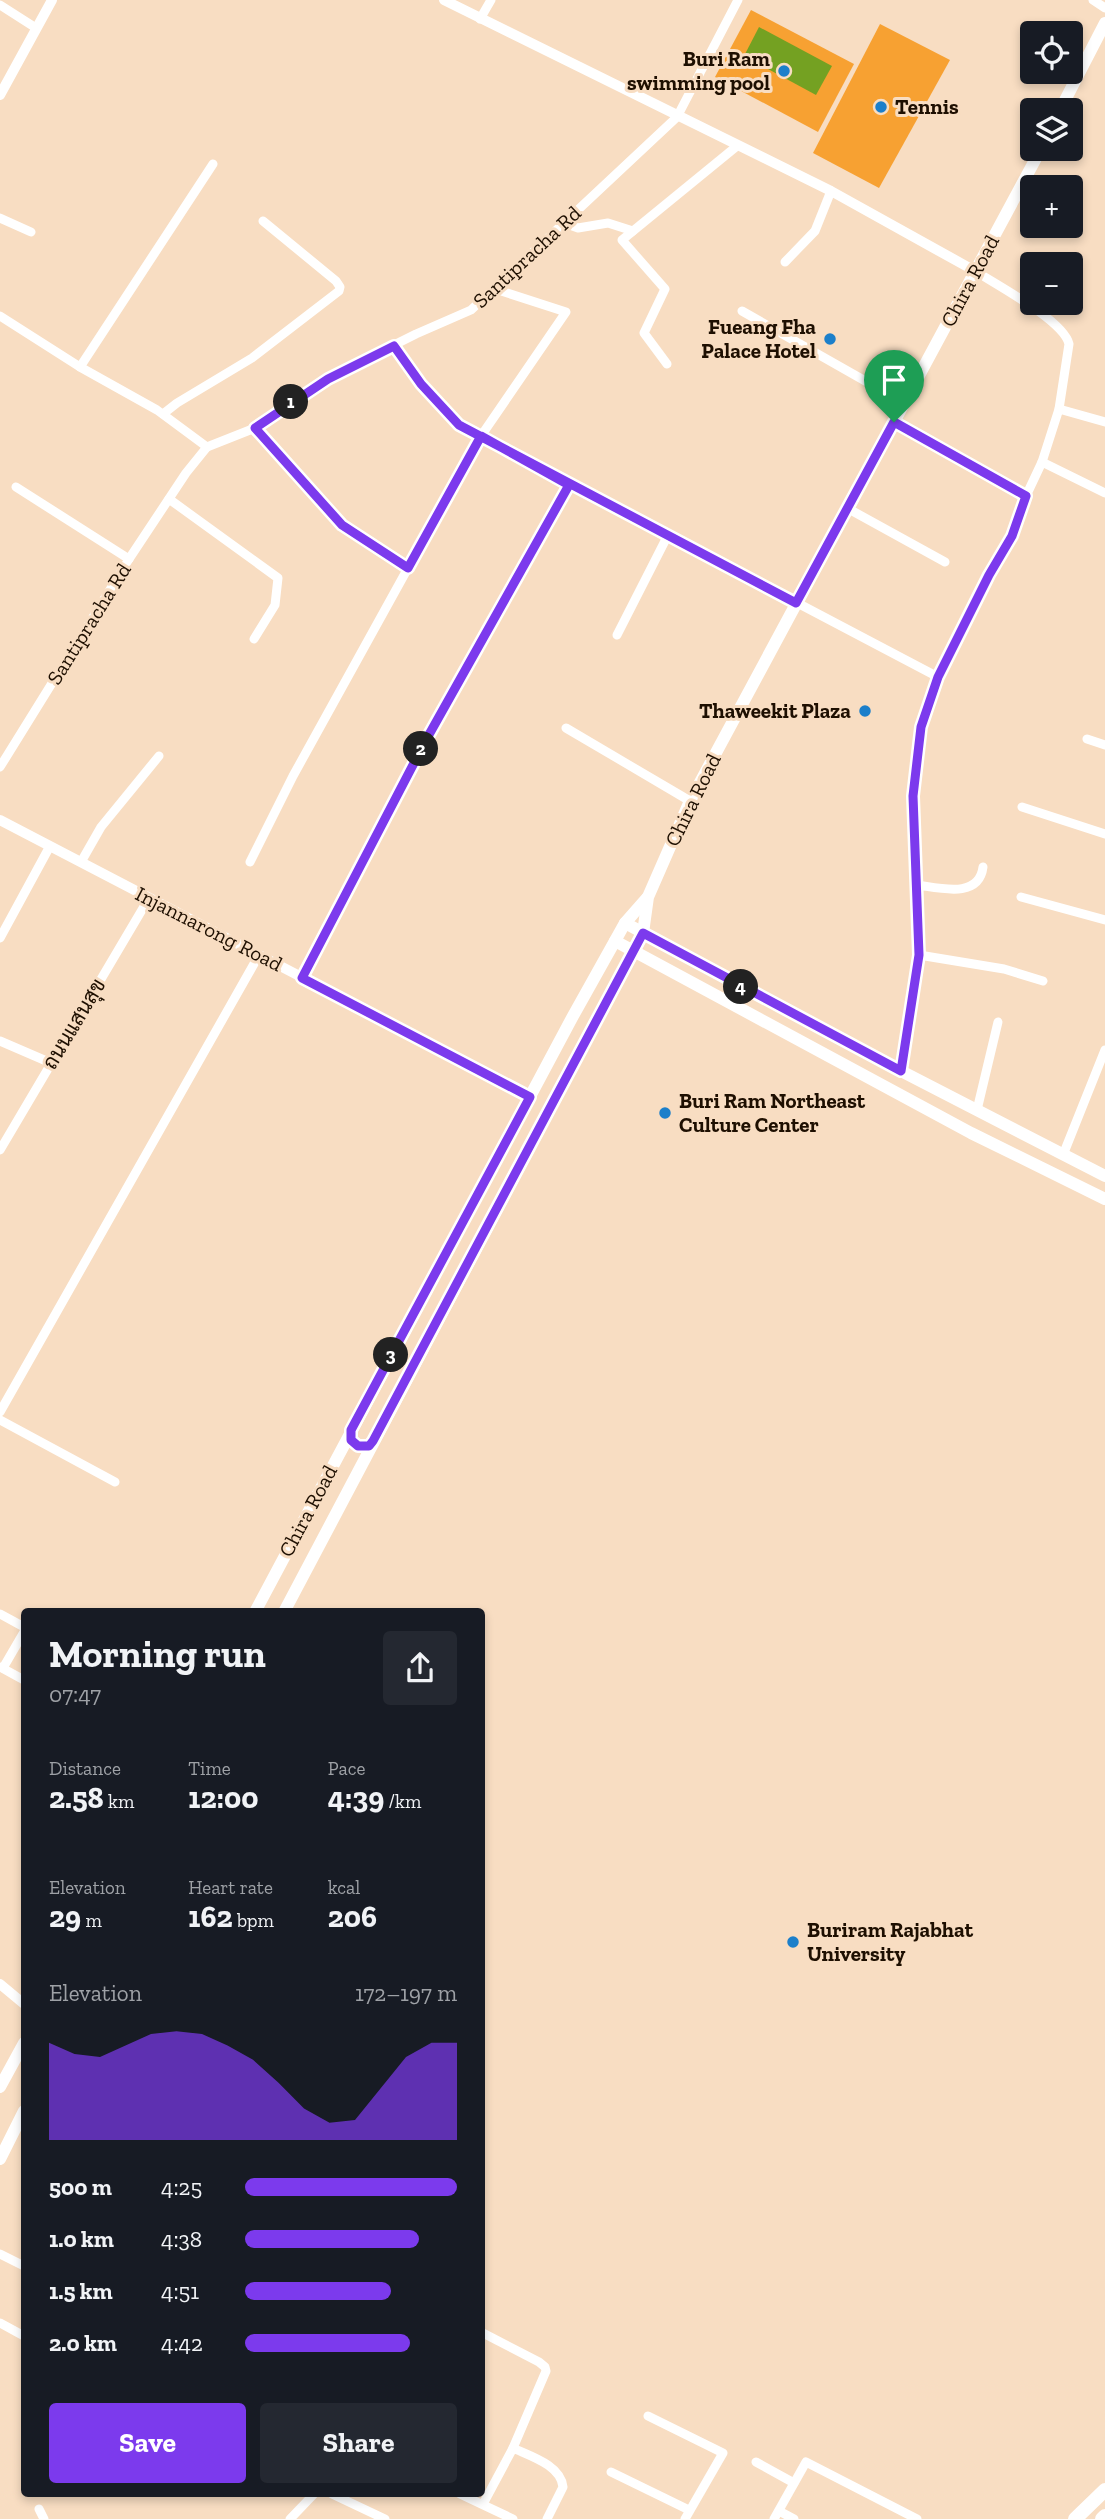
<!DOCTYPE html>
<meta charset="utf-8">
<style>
:root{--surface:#171b24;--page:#242831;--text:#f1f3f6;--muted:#9ea1a6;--accent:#7c3aed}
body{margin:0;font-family:"Zilla Slab",Sarabun,serif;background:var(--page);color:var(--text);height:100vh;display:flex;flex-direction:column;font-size:26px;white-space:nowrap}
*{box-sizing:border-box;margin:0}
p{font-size:23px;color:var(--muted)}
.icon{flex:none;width:38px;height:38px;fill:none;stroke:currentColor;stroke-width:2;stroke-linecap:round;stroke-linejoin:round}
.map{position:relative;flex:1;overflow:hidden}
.panel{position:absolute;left:21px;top:1608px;width:464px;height:889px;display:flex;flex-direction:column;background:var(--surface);border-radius:7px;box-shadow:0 4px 10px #0003}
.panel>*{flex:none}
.tools{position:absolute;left:1020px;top:21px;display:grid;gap:14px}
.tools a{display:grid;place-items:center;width:63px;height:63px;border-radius:7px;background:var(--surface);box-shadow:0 4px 10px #0003;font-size:35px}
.pin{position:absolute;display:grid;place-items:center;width:60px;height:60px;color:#fff;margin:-72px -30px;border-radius:50% 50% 50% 0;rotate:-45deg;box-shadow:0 0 7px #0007}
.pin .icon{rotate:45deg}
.km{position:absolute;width:35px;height:35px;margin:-18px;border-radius:50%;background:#222;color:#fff;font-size:19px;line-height:35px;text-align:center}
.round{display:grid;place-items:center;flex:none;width:74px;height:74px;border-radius:7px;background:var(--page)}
.headline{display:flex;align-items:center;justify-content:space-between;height:119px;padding:0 28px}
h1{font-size:38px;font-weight:700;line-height:52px}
.stats{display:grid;grid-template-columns:repeat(3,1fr);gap:10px;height:119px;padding:7px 28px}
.stats div{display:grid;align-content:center}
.stats b{font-size:30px;font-weight:700}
.stats small{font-size:19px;font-weight:400}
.stats p{font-size:19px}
.chart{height:196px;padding:14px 28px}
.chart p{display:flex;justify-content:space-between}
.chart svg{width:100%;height:126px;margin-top:7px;fill:var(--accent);opacity:.7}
.cta{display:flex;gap:14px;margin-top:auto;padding:14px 28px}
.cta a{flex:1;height:80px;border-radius:7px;background:var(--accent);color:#fff;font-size:28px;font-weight:700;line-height:80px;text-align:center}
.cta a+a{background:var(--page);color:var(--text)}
ul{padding:0 28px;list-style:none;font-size:23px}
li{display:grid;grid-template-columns:112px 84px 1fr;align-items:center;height:52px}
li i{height:18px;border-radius:9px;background:var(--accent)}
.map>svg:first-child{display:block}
</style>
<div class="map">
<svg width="1105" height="2519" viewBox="0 0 1105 2519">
<rect width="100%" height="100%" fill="#f8ddc2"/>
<g fill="#f7a132">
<path d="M751 10 854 64 818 132 715 77Z"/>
<path d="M880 24 950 60 879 188 813 153Z"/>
</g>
<path fill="#74a122" d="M759 27 832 66 816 95 744 56Z"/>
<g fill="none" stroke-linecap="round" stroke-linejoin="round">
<g stroke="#fff" stroke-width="9">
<path d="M1093 0 1105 8"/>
<path d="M0 5 36 28"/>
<path d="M480 19 491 0"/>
<path d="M0 218 31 232"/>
<path d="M564 223 578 228 608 223 633 231"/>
<path d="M785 262 815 231 831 191"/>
<path d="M742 311 904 403"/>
<path d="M0 316 80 367 157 410 207 447"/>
<path d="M394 346 421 384 459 425 938 677"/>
<path d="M667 364 644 333 665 289 622 240 737 146"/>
<path d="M80 367 213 164"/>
<path d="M1059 409 1105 422"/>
<path d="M163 414 177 403 252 358 339 291 340 287 336 281 263 221"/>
<path d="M893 422 1026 496"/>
<path d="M255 428 342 525 408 568"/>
<path d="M1042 462 1105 493"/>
<path d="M16 487 129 559"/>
<path d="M169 499 278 578 275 605 254 639"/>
<path d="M847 508 945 562"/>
<path d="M617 635 668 535"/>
<path d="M566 728 690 801"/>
<path d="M1087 739 1105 745"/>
<path d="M0 767 129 559 186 473 207 447 255 428 328 378 416 334 471 310 677 117 738 0"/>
<path d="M1022 807 1105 834"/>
<path d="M81 862 101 827 159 756"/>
<path d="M250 862 293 776 481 436 566 312 495 289"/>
<path d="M917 885C940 888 979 899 983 867"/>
<path d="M1021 897 1105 920"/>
<path d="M0 938 50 846"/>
<path d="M919 955 1004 969 1043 981"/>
<path d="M302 978 426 740 569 485"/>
<path d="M0 1041 51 1063"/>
<path d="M901 1071 919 955 913 796 921 727 938 677 989 575 1012 536 1026 496 1042 462 1059 409 1069 344C1064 321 997 285 975 271"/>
<path d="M977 1110 998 1022"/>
<path d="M0 1150 149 898"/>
<path d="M1063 1155 1105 1050"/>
<path d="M0 1412 259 955"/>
<path d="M0 1420 115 1482"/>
<path d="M0 1614 24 1627"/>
<path d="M0 1667 24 1680"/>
<path d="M3 1668 24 1632"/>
<path d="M0 2254 24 2266"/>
<path d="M0 2323 24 2336"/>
<path d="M481 2332 539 2362 545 2367 546 2371 513 2448 483 2504"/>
<path d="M648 2416 723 2453 685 2519"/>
<path d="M513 2448C530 2456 561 2465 563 2487L547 2519"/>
<path d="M756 2462 794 2483"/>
<path d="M611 2472 689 2510"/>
<path d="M332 2494 385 2519"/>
<path d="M460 2494 513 2519"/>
<path d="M39 2509 44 2519"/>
<path d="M779 2511 794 2519"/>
<path d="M290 2519 314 2494"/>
<path d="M774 2519 806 2462 917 2519"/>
</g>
<g stroke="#fff" stroke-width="10">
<path d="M444 0 831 191 975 271"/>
<path d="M0 95 52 0"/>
<path d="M0 820 530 1096"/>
<path d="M0 1984 24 2004"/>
</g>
<g stroke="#fff" stroke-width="12">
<path d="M1060 110 1105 23"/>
<path d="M625 923 901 1071 1105 1176"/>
<path d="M615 941 971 1133 1105 1199"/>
<path d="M255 1612 573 1016 625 923 647 898"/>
<path d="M284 1612 643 933 648 897 690 801 1041 149"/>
<path d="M0 2087 24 2043"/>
<path d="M0 2159 24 2111"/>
</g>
<g stroke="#fff" stroke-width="14">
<path d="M1075 2519 1105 2490"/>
<path d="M1102 2519 1105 2516"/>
</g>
</g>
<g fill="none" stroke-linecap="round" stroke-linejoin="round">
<g stroke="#fff" stroke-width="14">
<path id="route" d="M894 422 796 603 459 425 421 384 394 346 328 379 255 428 342 525 408 568 481 436 569 485 426 740 302 978 530 1097 351 1430V1440L358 1446H369L373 1441 643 933 901 1071 919 955 913 796 921 727 938 677 989 575 1012 536 1026 496 894 422"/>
</g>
<use href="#route" stroke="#7c3aed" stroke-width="9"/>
</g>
<g fill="#1c7fca" stroke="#f8ddc2" stroke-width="2.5">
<circle cx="784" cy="71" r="7"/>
<circle cx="881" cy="107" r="7"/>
<circle cx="830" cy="339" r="7"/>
<circle cx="865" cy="711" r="7"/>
<circle cx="665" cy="1113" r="7"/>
<circle cx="793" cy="1942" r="7"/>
</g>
<g text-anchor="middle" stroke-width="6" stroke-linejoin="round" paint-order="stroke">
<g font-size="21" font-weight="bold" fill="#1e0f01" stroke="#f8ddc2" text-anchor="end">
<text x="770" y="66">Buri Ram<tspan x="770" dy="24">swimming pool</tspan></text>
<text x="895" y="114" text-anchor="start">Tennis</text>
<text x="816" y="334">Fueang Fha<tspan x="816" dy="24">Palace Hotel</tspan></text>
<text x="851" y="718">Thaweekit Plaza</text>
<text x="679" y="1108" text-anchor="start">Buri Ram Northeast<tspan x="679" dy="24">Culture Center</tspan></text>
<text x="807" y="1937" text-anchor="start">Buriram Rajabhat<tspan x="807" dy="24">University</tspan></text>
</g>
<g font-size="21" fill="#1e0f01" stroke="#f8ddc2">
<text transform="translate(527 257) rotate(-43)" y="7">Santipracha Rd</text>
<text transform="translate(970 281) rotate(-62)" y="7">Chira Road</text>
<text transform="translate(89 624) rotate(-58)" y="7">Santipracha Rd</text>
<text transform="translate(693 800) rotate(-64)" y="7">Chira Road</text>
<text transform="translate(209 929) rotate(27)" y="7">Injannarong Road</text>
<text transform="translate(74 1024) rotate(-59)" y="7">ถนนแสนสุข</text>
<text transform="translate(308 1511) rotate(-62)" y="7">Chira Road</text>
</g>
</g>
</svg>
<div class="tools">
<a><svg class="icon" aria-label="locate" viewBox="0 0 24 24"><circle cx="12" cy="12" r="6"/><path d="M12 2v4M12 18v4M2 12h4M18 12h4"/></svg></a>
<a><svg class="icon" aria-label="layers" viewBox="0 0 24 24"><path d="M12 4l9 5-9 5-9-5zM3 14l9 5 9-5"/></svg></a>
<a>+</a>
<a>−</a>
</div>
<div class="pin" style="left:894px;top:422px;background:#1e9e55"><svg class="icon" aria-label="arrive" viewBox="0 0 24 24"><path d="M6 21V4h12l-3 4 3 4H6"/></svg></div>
<b class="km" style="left:291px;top:402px">1</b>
<b class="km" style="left:421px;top:749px">2</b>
<b class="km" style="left:391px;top:1355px">3</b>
<b class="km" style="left:741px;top:987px">4</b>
<section class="panel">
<div class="headline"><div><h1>Morning run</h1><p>07:47</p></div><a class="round"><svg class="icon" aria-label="share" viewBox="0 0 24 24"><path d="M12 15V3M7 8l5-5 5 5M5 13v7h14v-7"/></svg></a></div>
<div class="stats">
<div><p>Distance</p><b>2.58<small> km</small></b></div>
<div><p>Time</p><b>12:00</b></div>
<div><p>Pace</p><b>4:39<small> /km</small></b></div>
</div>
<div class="stats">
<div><p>Elevation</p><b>29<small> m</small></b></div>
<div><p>Heart rate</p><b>162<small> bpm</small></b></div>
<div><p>kcal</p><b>206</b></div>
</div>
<div class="chart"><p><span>Elevation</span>172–197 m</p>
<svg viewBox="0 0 160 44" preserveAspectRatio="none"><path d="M0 44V10L10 14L20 15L30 11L40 7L50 6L60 7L70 11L80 16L90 24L100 33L110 38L120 37L130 26L140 15L150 10L160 10V44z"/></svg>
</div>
<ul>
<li><b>500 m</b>4:25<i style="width:100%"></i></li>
<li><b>1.0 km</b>4:38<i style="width:82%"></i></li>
<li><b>1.5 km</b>4:51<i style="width:69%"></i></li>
<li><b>2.0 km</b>4:42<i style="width:78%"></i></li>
</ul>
<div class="cta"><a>Save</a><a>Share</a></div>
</section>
</div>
